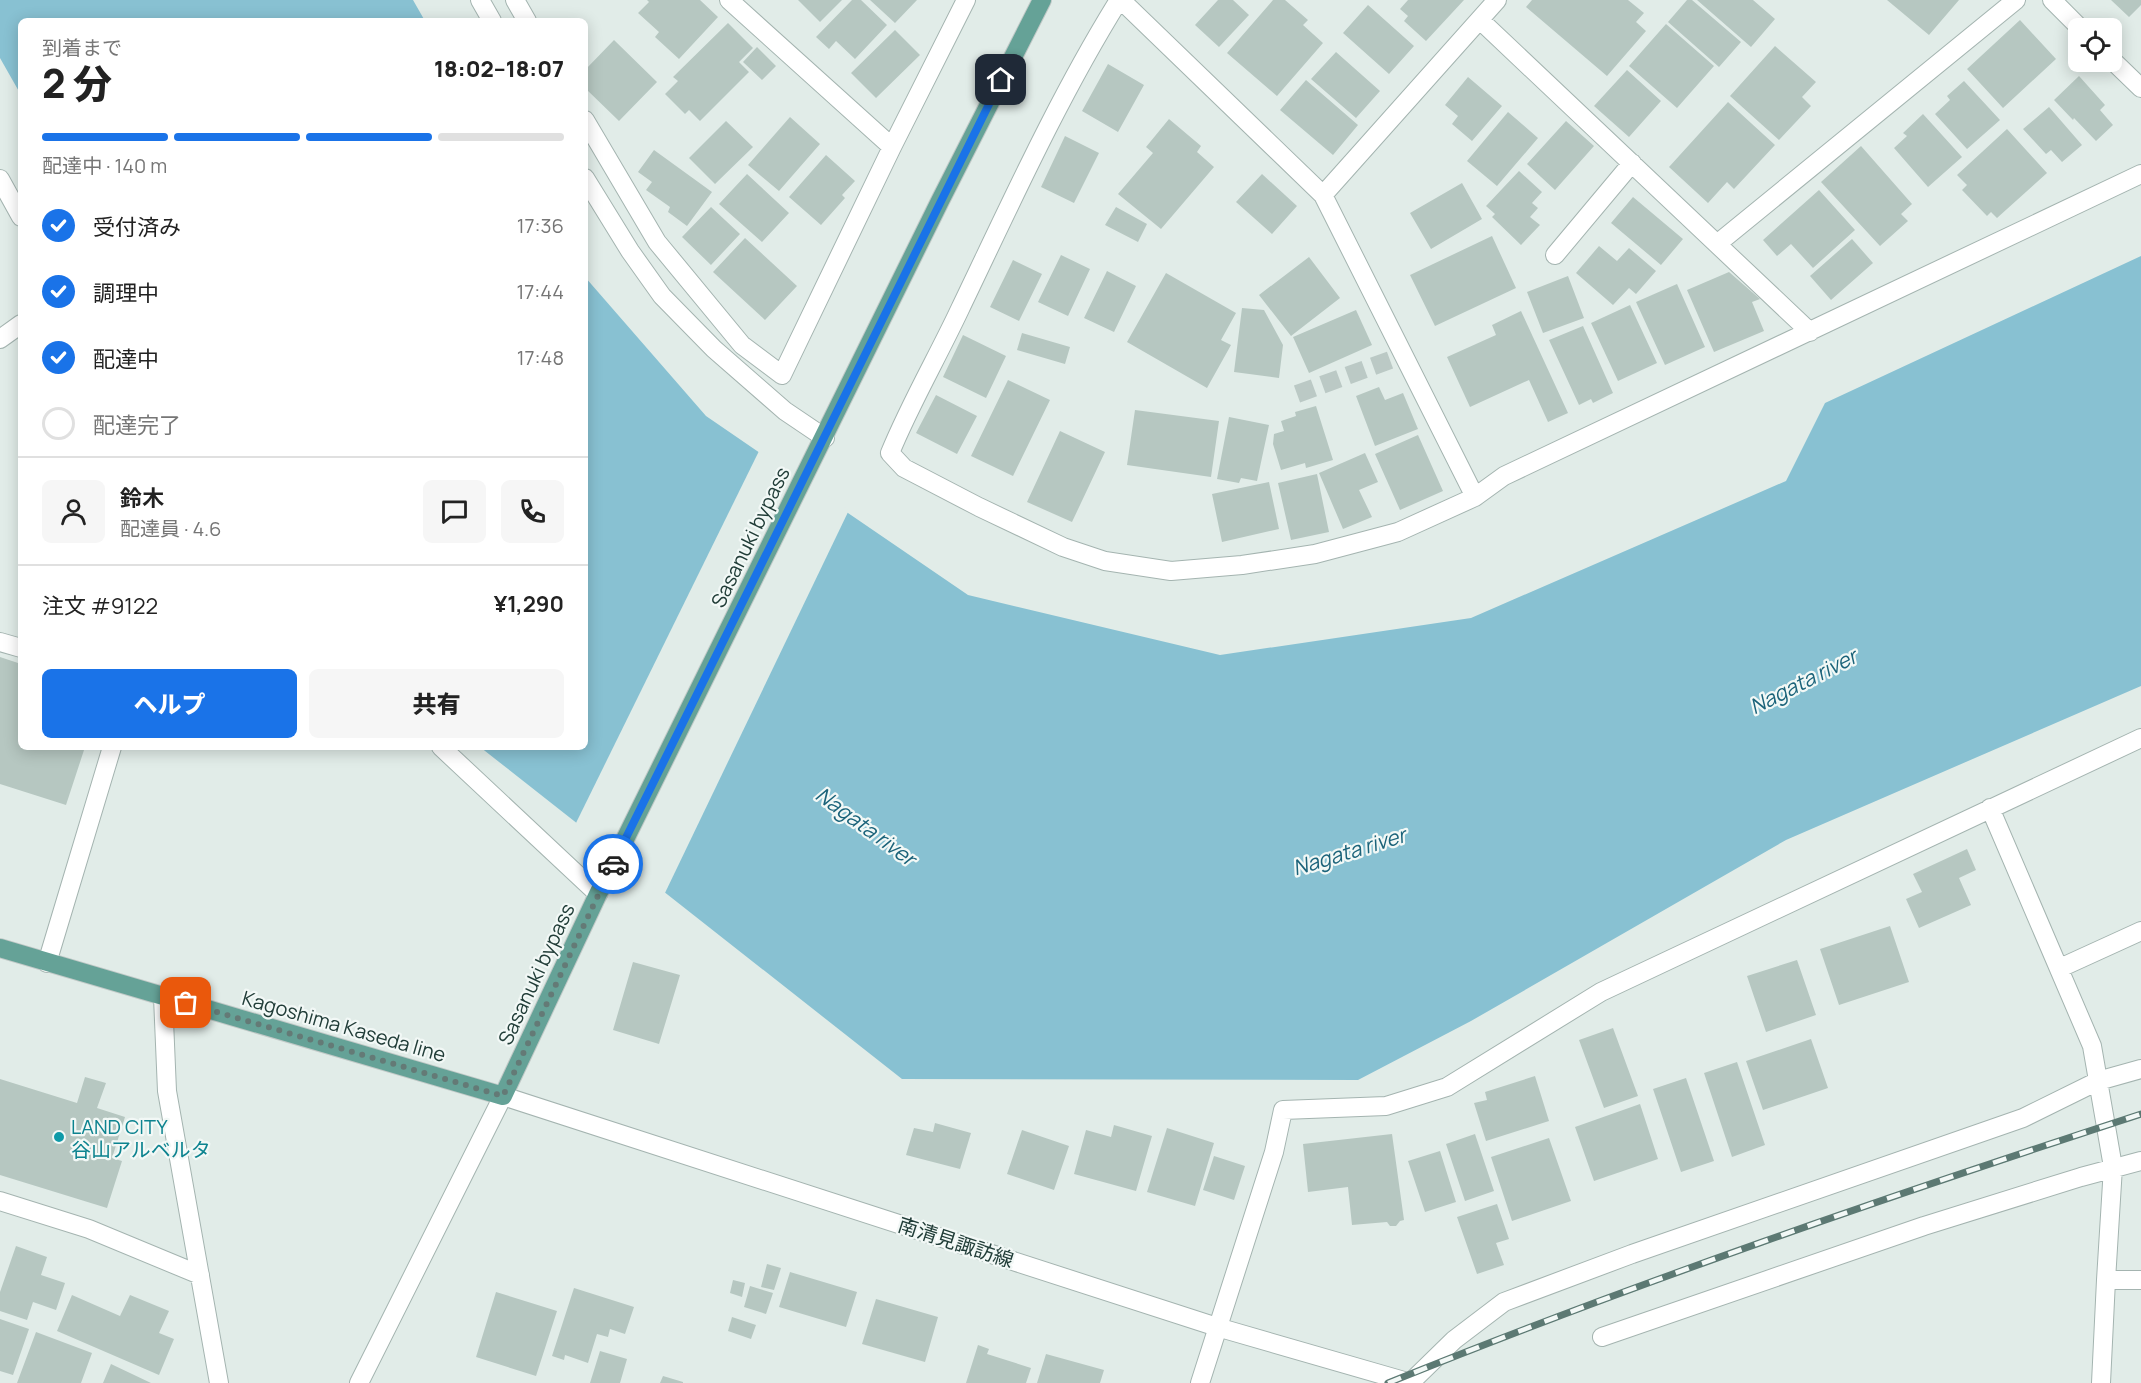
<!DOCTYPE html>
<html lang="ja">
<meta charset="utf-8">
<style>
body{margin:0;font-family:Manrope,"Noto Sans JP",sans-serif;background:#f6f6f6;color:#222;height:100vh;display:flex;flex-direction:column;font-size:22px;white-space:nowrap}
*{box-sizing:border-box;margin:0}
p{font-size:20px;color:#767676}
.icon{flex:none;width:33px;height:33px;fill:none;stroke:currentColor;stroke-width:2;stroke-linecap:round;stroke-linejoin:round}
.map{position:relative;flex:1;overflow:hidden}
.details{position:absolute;left:18px;top:18px;width:570px;height:732px;display:flex;flex-direction:column;background:#fff;border-radius:9px;box-shadow:0 3px 15px #0003}
.details>*{flex:none}
.buttons{position:absolute;left:2068px;top:18px;display:grid;gap:12px}
.buttons a{display:grid;place-items:center;width:54px;height:54px;border-radius:9px;background:#fff;box-shadow:0 3px 15px #0003;font-size:30px}
.pin{position:absolute;display:grid;place-items:center;width:51px;height:51px;color:#fff;margin:-26px;border-radius:12px;box-shadow:0 3px 9px #0006}
.courier{position:absolute;display:grid;place-items:center;width:60px;height:60px;margin:-30px;border:4px solid #1a73e8;border-radius:50%;background:#fff;color:#222;box-shadow:0 2px 8px #0007}
.head em{font-style:normal;font-weight:800}
.head div{display:flex;flex-direction:column-reverse}
.head{display:flex;align-items:center;justify-content:space-between;height:102px;padding:0 24px}
h1{font-size:39px;font-weight:800;line-height:45px}
.bar{display:grid;grid-template-columns:repeat(4,1fr);gap:9px 6px;align-content:center;height:72px;padding:0 24px}
.bar i{height:8px;border-radius:4px;background:#e0e0e0}
.bar .current{background:#1a73e8}
.bar p{grid-column:span 4}
.line{display:flex;align-items:center;gap:15px;padding:0 24px;border-top:2px solid #e0e0e0}
.line div{flex:1}
.round{display:grid;place-items:center;flex:none;width:63px;height:63px;border-radius:9px;background:#f6f6f6}
ol{padding:0 24px;list-style:none}
li{display:flex;align-items:center;gap:18px;height:66px}
li p{margin-inline-start:auto}
li .icon{padding:6px;border-radius:50%;background:#1a73e8;color:#fff;stroke-width:4}
li:last-child{color:#767676}
li i{width:33px;height:33px;border:3px solid #e0e0e0;border-radius:50%}
.button{display:flex;gap:12px;margin-top:auto;padding:12px 24px}
.button a{flex:1;height:69px;border-radius:9px;background:#1a73e8;color:#fff;font-size:24px;font-weight:800;line-height:69px;text-align:center}
.button a+a{background:#f6f6f6;color:#222}
.map>svg:first-child{display:block}
.water{fill:#88c1d2}
.pier{fill:#e1ece8}
.building{fill:#b6c7c1}
.lines{fill:none;stroke-linecap:round;stroke-linejoin:round}
.minor-tunnel{stroke:#bbc9c5;stroke-width:18;stroke-dasharray:18 9;stroke-linecap:butt}
.minor-casing{stroke:#a4b4b0;stroke-width:20}
.tertiary-casing{stroke:#a4b4b0;stroke-width:20}
.primary-casing{stroke:#c1c9c7;stroke-width:20}
.minor{stroke:#fff;stroke-width:18}
.tertiary{stroke:#fff;stroke-width:18}
.primary{stroke:#65a297;stroke-width:18}
.rail-casing{stroke:#5c7973;stroke-width:7}
.rail{stroke:#f2f8f6;stroke-width:4.5;stroke-dasharray:14;stroke-linecap:butt}
.done{stroke:#647a76;stroke-width:6;stroke-dasharray:0 10.8}
.route{stroke:#1a73e8;stroke-width:8}
.culture-dot{fill:#0f9aa8;stroke:#f2f8f6;stroke-width:2}
.labels{text-anchor:middle;dominant-baseline:central;stroke-width:4.5;stroke-linejoin:round;paint-order:stroke}
.street-label{font-size:20px;fill:#213d38;stroke:#f2f8f6}
.culture-label{font-size:20px;fill:#0d838f;stroke:#f2f8f6;text-anchor:start}
.water-label{font-size:21px;font-style:italic;fill:#1b637a;stroke:#f2f8f6}
</style>
<div class="map">
<svg width="2141" height="1383" viewBox="0 0 2141 1383">
<rect width="100%" height="100%" fill="#e1ece8"/>
<path class="water" d="M0,0H413L425,21H21V95L0,58Z
M2141,256V686L1786,840L1471,1021L1358,1080L902,1079L480,747H585V277L706,416L968,595L1220,655L1471,618L1786,481L1825,403Z"/>
<path class="pier" d="M760,449L849,510L664,895L575,825Z"/>
<path class="building" d="M647,0H700L718,17L679,59L655,37L659,32L638,13L649,2Z
M798,0H842L820,22Z
M852,0H861L887,25L855,59L836,41L829,49L816,37Z
M870,0H917L895,23Z
M1218,0H1233L1249,15L1219,47L1195,25Z
M1273,0H1285L1308,20L1303,25L1323,43L1277,96L1227,53Z
M1408,0H1464L1426,41L1404,21L1408,16L1400,9Z
M1532,0H1628L1644,13L1636,22L1646,31L1607,76L1526,7Z
M1687,0H1692L1741,42L1719,67L1668,22Z
M1697,0H1753L1775,19L1751,47Z
M1887,0H1959L1929,35Z
M2111,0H2141V5L2129,17Z
M1368,5L1414,46L1389,74L1343,33Z
M2020,20L2056,59L2003,108L1967,69Z
M728,23L753,48L739,62L749,72L700,121L689,110L685,114L665,94L678,81L673,77Z
M1666,24L1714,66L1677,108L1629,66Z
M895,30L920,55L876,98L851,73Z
M614,40L657,82L619,121L585,88V70Z
M1775,46L1816,82L1802,97L1811,106L1779,140L1730,96Z
M757,47L776,66L762,80L743,62Z
M1336,52L1380,91L1356,118L1311,79Z
M1108,64L1144,85L1118,132L1082,111Z
M1627,70L1661,101L1629,137L1594,106Z
M2079,76L2105,105L2100,110L2113,125L2096,141L2074,118L2073,120L2054,100Z
M1468,77L1502,106L1472,141L1452,124L1458,116L1445,105Z
M1306,80L1358,125L1333,155L1280,110Z
M1964,81L2000,120L1967,149L1935,114L1950,100L1947,96Z
M1728,102L1775,145L1734,189L1727,182L1708,203L1669,167Z
M2049,107L2082,145L2062,162L2051,150L2046,154L2023,129Z
M1508,112L1538,138L1497,186L1467,161Z
M1923,114L1962,157L1928,187L1894,148L1907,136L1903,133Z
M790,117L820,144L779,191L748,165Z
M1169,119L1201,146L1197,152L1214,167L1161,229L1118,194L1153,153L1146,147Z
M726,121L753,147L715,184L689,158Z
M1566,121L1594,146L1555,190L1527,164Z
M2007,129L2047,173L1997,218L1991,212L1987,216L1962,190L1967,185L1957,175Z
M1065,136L1099,153L1074,203L1041,187Z
M1861,146L1912,204L1901,214L1908,221L1880,246L1821,182Z
M654,150L712,192L687,226L668,212L670,207L646,190L652,182L638,172Z
M826,155L855,181L842,195L845,198L821,225L789,197Z
M1519,171L1542,192L1532,203L1538,208L1530,217L1540,225L1521,245L1492,217L1495,214L1486,206Z
M747,174L789,213L762,242L719,204Z
M1262,174L1297,206L1272,234L1236,202Z
M1462,183L1482,219L1431,249L1410,213Z
M1819,190L1855,230L1813,268L1791,244L1777,256L1763,240Z
M1633,197L1683,239L1661,265L1611,223Z
M711,207L740,234L711,265L682,237Z
M1116,207L1147,224L1138,242L1105,225Z
M1492,236L1516,288L1435,326L1410,275Z
M745,238L797,286L765,320L713,272Z
M1852,239L1873,263L1831,300L1810,276Z
M1599,246L1617,261L1629,248L1656,271L1636,294L1629,288L1613,305L1576,273Z
M1061,255L1090,269L1068,316L1038,302Z
M1309,257L1340,298L1291,336L1259,295Z
M1013,260L1042,274L1019,321L990,307Z
M1107,271L1136,286L1114,332L1084,318Z
M1729,272L1760,299L1752,302L1764,331L1714,352L1687,290Z
M1166,273L1236,313L1221,340L1231,345L1207,388L1127,342Z
M1568,276L1584,318L1543,333L1527,292Z
M1677,284L1705,347L1665,365L1636,302Z
M1630,305L1657,363L1618,381L1591,323Z
M1242,308L1264,310L1283,345L1279,378L1234,372Z
M1356,310L1372,345L1309,373L1293,337Z
M1521,311L1568,413L1548,422L1529,380L1470,407L1447,357L1496,335L1492,325Z
M1583,326L1613,393L1593,403L1591,399L1579,405L1549,340Z
M1022,333L1070,347L1065,364L1017,350Z
M963,335L1006,356L986,398L943,377Z
M1008,380L1050,400L1013,476L971,456Z
M1379,387L1385,400L1403,393L1418,429L1375,446L1356,396Z
M936,395L977,416L957,454L916,433Z
M1316,406L1333,460L1306,468L1305,463L1281,470L1273,444L1274,434L1284,431L1281,421L1296,416L1295,412Z
M1135,410L1219,421L1211,477L1127,465Z
M1229,417L1269,425L1257,481L1241,478L1239,483L1217,479Z
M1060,431L1105,452L1072,522L1027,502Z
M1418,435L1443,491L1400,510L1375,454Z
M1365,453L1378,482L1359,490L1372,517L1343,529L1319,473Z
M1317,474L1329,532L1291,540L1278,483Z
M1269,482L1279,529L1222,542L1212,494Z
M0,657L21,664V747H85L66,805L0,784Z
M1967,849L1976,870L1959,878L1971,905L1919,928L1906,899L1922,892L1913,874Z
M1890,926L1909,982L1839,1005L1820,949Z
M1797,960L1816,1015L1766,1032L1747,976Z
M633,962L680,975L659,1044L613,1030Z
M1613,1028L1638,1096L1604,1108L1579,1040Z
M1811,1039L1828,1088L1763,1110L1746,1061Z
M1737,1062L1765,1145L1732,1157L1704,1073Z
M1535,1076L1549,1121L1486,1141L1474,1103L1487,1100L1485,1092Z
M85,1077L106,1083L97,1108L125,1117L112,1158L122,1161L107,1208L0,1175V1079L77,1103Z
M1686,1078L1714,1161L1681,1172L1653,1089Z
M1640,1104L1658,1159L1594,1181L1575,1127Z
M935,1123L971,1133L960,1169L906,1155L914,1128L933,1132Z
M1114,1125L1152,1136L1136,1191L1074,1174L1086,1130L1111,1137Z
M1167,1128L1214,1143L1195,1206L1147,1192Z
M1022,1130L1069,1146L1054,1190L1007,1174Z
M1392,1134L1404,1220L1400,1221L1396,1226H1390L1387,1222L1352,1225L1348,1187L1308,1192L1303,1144Z
M1475,1134L1494,1191L1465,1201L1446,1144Z
M1549,1138L1571,1201L1512,1221L1491,1157Z
M1440,1151L1456,1202L1425,1212L1408,1161Z
M1214,1156L1245,1166L1234,1200L1203,1190Z
M1497,1204L1509,1239L1496,1243L1504,1265L1477,1274L1457,1217Z
M16,1246L47,1257L41,1275L65,1283L56,1310L33,1302L27,1320L0,1311V1292Z
M767,1264L781,1268L774,1290L761,1287Z
M790,1272L857,1292L846,1327L779,1307Z
M733,1280L745,1283L742,1297L730,1293Z
M750,1286L773,1293L766,1314L744,1307Z
M574,1288L634,1307L625,1334L610,1329L608,1337L597,1334L588,1363L565,1355L564,1360L552,1356Z
M496,1292L557,1311L536,1376L476,1357Z
M72,1295L120,1316L130,1295L169,1311L159,1333L174,1339L159,1375L57,1331Z
M876,1299L938,1317L925,1362L862,1344Z
M732,1317L756,1325L751,1339L728,1331Z
M0,1319L29,1329L13,1375L0,1371Z
M36,1332L92,1353L81,1383H17Z
M978,1345L989,1349L987,1354L1031,1368L1026,1383H966Z
M600,1351L627,1359L620,1383H590Z
M1046,1354L1104,1370L1100,1383H1037Z
M111,1364L151,1383H103Z
M663,1376L683,1382V1383H660Z"/>
<g class="lines">
<path class="minor-tunnel" d="M1297,394L1404,355"/>
<defs>
<path id="minor" d="M480,0L492,21
M515,0L527,21
M729,0L892,147
M1119,0C1058,98 1010,205 960,309C937,358 910,404 890,453L904,468L979,507L1063,547L1105,561L1171,571L1242,565L1315,554L1398,532L1475,497L1504,476L2141,174
M1121,0L1323,195L1475,497
M2052,0L2080,28
M1480,20L1810,332
M2112,60L2141,88
M585,120L657,242L742,345L782,375L892,147L966,0
M585,178L630,251L662,296L714,349L785,411L825,438
M0,179L21,217
M1323,195L1497,0
M1717,244L2016,0
M1555,255L1632,163
M0,339L21,324
M0,642L21,648
M441,747L598,894
M1990,808L2092,1046L2113,1167L2106,1280
M47,963L112,747
M2060,968L2141,931
M163,997L167,1091L219,1383
M0,1201L89,1229L200,1275
M1602,1337L1924,1226L2081,1177L2141,1161
M1200,1383L1274,1152L1283,1110L1386,1106L1447,1087L1601,992L2141,738
M1410,1383L1454,1340L1504,1302L1632,1254L2023,1118L2098,1081L2141,1069
M2101,1383L2106,1280H2141"/>
<path id="tertiary" d="M359,1383L503,1096L1217,1327L1411,1383"/>
<path id="primary" d="M0,948L503,1096L598,894L940,201L1042,0"/>
</defs>
<use href="#minor" class="minor-casing"/>
<use href="#tertiary" class="tertiary-casing"/>
<use href="#primary" class="primary-casing"/>
<use href="#minor" class="minor"/>
<use href="#tertiary" class="tertiary"/>
<use href="#primary" class="primary"/>
<defs>
<path id="rail" d="M1388,1383C1635,1283 1887,1197 2141,1114"/>
</defs>
<use href="#rail" class="rail-casing"/>
<use href="#rail" class="rail"/>
</g>
<g class="lines">
<path class="done" d="M186,1003L503,1096L613,864"/>
<path class="route" d="M613,864L1001,80"/>
</g>
<circle class="culture-dot" cx="59" cy="1137" r="6"/>
<g class="labels">
<g class="street-label">
<text transform="translate(750 537) rotate(-64)">Sasanuki bypass</text>
<text transform="translate(536 974) rotate(-65)">Sasanuki bypass</text>
<text transform="translate(344 1026) rotate(16)">Kagoshima Kaseda line</text>
<text transform="translate(956 1242) rotate(18)">南清見諏訪線</text>
</g>
<g class="culture-label">
<text x="71" y="1126">LAND CITY<tspan x="71" dy="23">谷山アルベルタ</tspan></text>
</g>
<g class="water-label">
<text transform="translate(1803 681) rotate(-27)">Nagata river</text>
<text transform="translate(866 826) rotate(36)">Nagata river</text>
<text transform="translate(1349 851) rotate(-17)">Nagata river</text>
</g>
</g>
</svg>
<div class="buttons">
<a><svg class="icon" aria-label="locate" viewBox="0 0 24 24"><circle cx="12" cy="12" r="6"/><path d="M12 2v4M12 18v4M2 12h4M18 12h4"/></svg></a>
</div>
<div class="pin" style="left:186px;top:1003px;background:#ea580c"><svg class="icon" aria-label="bag" viewBox="0 0 24 24"><path d="M5 8h14l-1 12H6zM9 8a3 3 0 0 1 6 0"/></svg></div>
<div class="pin" style="left:1001px;top:80px;background:#1f2937"><svg class="icon" aria-label="home" viewBox="0 0 24 24"><path d="M3 11l9-7 9 7M6 9v11h12V9"/></svg></div>
<div class="courier" style="left:613px;top:864px"><svg class="icon" aria-label="car" viewBox="0 0 24 24"><path d="M5 17H2v-5l4-1 3-4h7l3 4 3 1v5h-3M9 17h6M6 11h13"/><circle cx="7" cy="17" r="2"/><circle cx="17" cy="17" r="2"/></svg></div>
<section class="details">
<div class="head"><div><h1>2 分</h1><p>到着まで</p></div><em>18:02–18:07</em></div>
<div class="bar"><i class="current"></i><i class="current"></i><i class="current"></i><i></i><p>配達中 · 140 m</p></div>
<ol>
<li><svg class="icon" aria-label="check" viewBox="0 0 24 24"><path d="M5 12l5 5 9-10"/></svg>受付済み<p>17:36</p></li>
<li><svg class="icon" aria-label="check" viewBox="0 0 24 24"><path d="M5 12l5 5 9-10"/></svg>調理中<p>17:44</p></li>
<li><svg class="icon" aria-label="check" viewBox="0 0 24 24"><path d="M5 12l5 5 9-10"/></svg>配達中<p>17:48</p></li>
<li><i></i>配達完了</li>
</ol>
<div class="line" style="height:108px"><a class="round"><svg class="icon" aria-label="person" viewBox="0 0 24 24"><circle cx="12" cy="8" r="4"/><path d="M4 21q1-7 8-7t8 7"/></svg></a><div><b>鈴木</b><p>配達員 · 4.6</p></div><a class="round"><svg class="icon" aria-label="chat" viewBox="0 0 24 24"><path d="M4 5h16v11H9l-5 4z"/></svg></a><a class="round"><svg class="icon" aria-label="phone" viewBox="0 0 24 24"><path d="M5 4h4l2 5-3 2q2 4 5 5l2-3 5 2v4C11 20 4 13 5 4z"/></svg></a></div>
<div class="line" style="height:78px"><div>注文 #9122</div><b>¥1,290</b></div>
<div class="button"><a>ヘルプ</a><a>共有</a></div>
</section>
</div>
